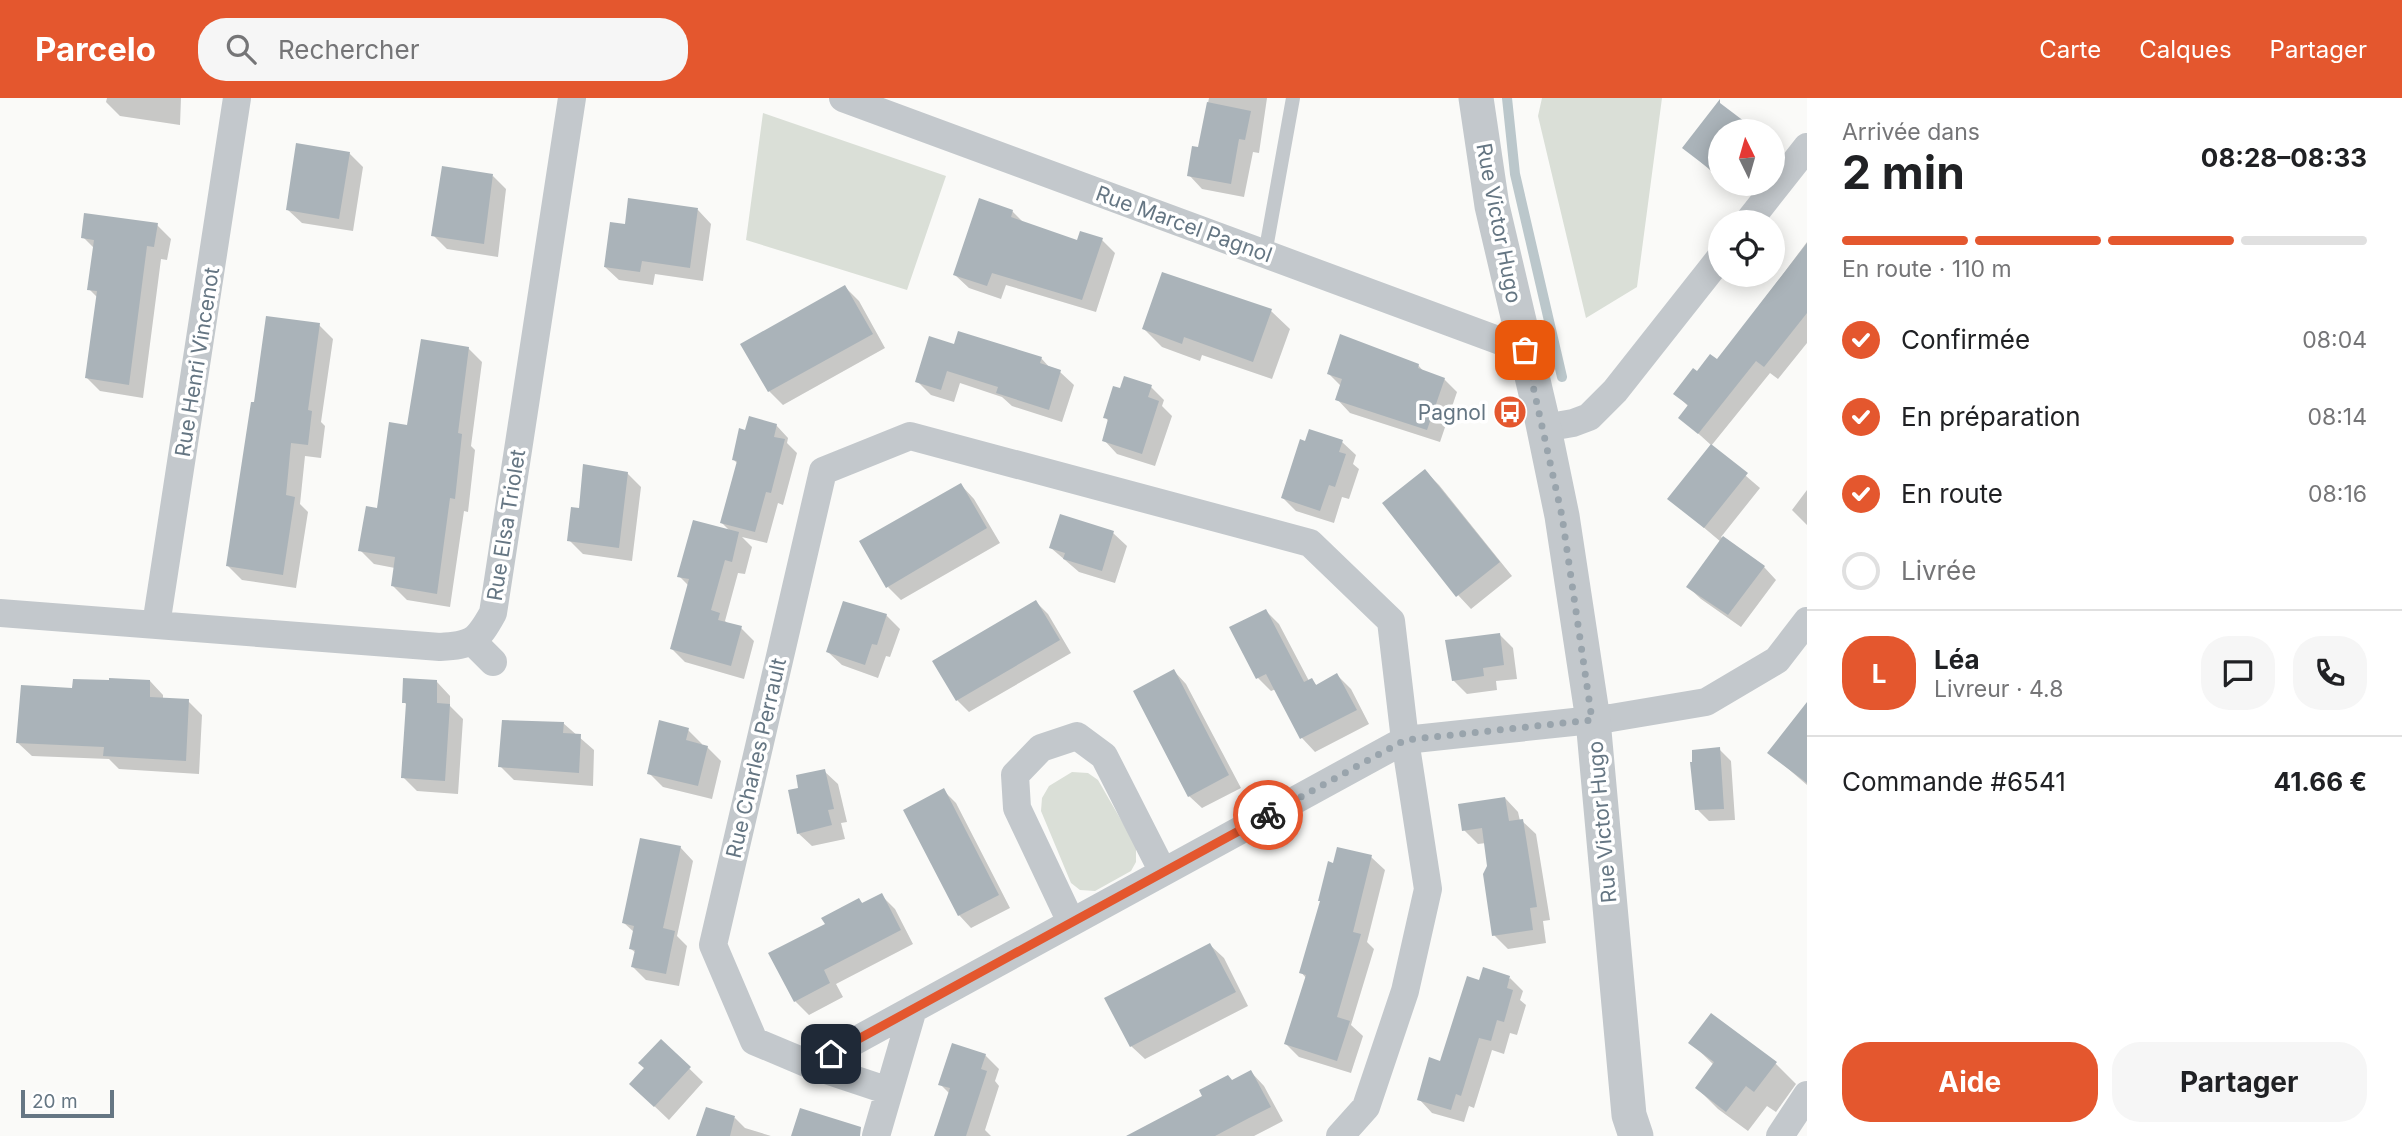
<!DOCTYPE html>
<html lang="fr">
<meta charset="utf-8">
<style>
body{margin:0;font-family:Inter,sans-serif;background:#f6f6f6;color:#202124;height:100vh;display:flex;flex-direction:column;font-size:26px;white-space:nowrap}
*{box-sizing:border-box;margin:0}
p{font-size:23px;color:#757577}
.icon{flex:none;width:38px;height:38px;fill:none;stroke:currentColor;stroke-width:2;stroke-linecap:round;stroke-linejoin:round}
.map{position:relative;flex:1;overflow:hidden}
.details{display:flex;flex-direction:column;background:#fff;width:595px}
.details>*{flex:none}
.needle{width:46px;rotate:355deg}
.buttons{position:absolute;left:1708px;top:21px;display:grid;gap:14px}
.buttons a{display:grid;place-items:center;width:77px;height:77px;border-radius:50%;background:#fff;box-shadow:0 4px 18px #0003;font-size:35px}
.scale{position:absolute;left:21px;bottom:18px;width:93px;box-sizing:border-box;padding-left:7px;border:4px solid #657683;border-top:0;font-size:19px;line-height:24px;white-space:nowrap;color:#657683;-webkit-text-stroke:5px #fff;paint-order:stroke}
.pin{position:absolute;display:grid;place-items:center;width:60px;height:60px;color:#fff;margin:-30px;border-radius:14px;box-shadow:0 4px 10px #0006}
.courier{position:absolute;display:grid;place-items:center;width:70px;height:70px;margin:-35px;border:5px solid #e4572e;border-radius:50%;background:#fff;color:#222;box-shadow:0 2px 9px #0007}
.summary em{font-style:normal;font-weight:700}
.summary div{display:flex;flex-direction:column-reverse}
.summary{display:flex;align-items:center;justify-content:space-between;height:119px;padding:0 35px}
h1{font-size:46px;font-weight:700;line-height:52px}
.bar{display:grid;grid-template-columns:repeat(4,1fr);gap:10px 7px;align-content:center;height:84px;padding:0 35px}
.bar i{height:9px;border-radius:5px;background:#e0e0e0}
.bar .selected{background:#e4572e}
.bar p{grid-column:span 4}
.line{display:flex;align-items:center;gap:18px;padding:0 35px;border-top:2px solid #e0e0e0}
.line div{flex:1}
.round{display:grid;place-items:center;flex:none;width:74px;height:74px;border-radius:28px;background:#f6f6f6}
ol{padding:0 35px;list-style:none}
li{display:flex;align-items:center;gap:21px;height:77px}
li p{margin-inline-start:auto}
li .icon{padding:7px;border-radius:50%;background:#e4572e;color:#fff;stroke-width:4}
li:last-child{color:#757577}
li i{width:38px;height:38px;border:4px solid #e0e0e0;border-radius:50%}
.action{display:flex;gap:14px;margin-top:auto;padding:14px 35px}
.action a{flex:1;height:80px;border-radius:28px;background:#e4572e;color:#fff;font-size:28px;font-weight:700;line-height:80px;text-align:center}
.action a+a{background:#f6f6f6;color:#202124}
header{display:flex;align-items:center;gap:42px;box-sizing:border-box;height:98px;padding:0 35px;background:#e4572e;color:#fff}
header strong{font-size:33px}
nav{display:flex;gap:38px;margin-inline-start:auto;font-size:24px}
.search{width:490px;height:63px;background:#f6f6f6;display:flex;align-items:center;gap:18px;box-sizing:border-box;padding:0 24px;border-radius:28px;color:#757577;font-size:26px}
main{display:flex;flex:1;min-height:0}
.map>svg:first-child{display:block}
.green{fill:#dadfd7}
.shadow{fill:#0003}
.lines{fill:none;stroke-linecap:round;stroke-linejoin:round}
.stream{stroke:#bbc7cb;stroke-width:10}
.building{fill:#aab3b9}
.service{stroke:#c3c8cc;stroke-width:14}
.minor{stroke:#c3c8cc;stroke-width:28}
.tertiary{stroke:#c3c8cc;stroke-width:35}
.done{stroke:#99a4ac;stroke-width:7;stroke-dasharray:0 12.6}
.route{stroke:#e4572e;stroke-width:9}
.labels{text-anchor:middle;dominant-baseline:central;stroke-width:7;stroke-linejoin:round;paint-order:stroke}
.street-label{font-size:21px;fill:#657683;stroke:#fff}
.poi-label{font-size:21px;fill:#657683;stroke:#fff;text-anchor:end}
</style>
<header>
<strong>Parcelo</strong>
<div class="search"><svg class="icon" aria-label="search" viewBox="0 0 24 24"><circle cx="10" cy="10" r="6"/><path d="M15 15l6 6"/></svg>Rechercher</div>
<nav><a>Carte</a><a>Calques</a><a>Partager</a></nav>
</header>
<main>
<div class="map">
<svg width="1807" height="1038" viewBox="0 0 1807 1038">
<rect width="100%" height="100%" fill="#fafaf8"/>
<path class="green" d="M1542,0H1662L1637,189L1586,220L1538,18Z
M763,15L946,78L907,192L746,142Z
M1072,674L1088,675L1098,682L1136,748V764L1131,773L1095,793L1080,792L1071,785L1041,713L1042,700L1049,688Z"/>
<path class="shadow" d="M107,0H181L180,27L120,18L106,4Z
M1209,0H1267L1259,55L1253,54L1244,99L1202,91L1189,77L1199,51Z
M1719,6L1754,33H1720V81L1685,50Z
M349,55L363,69L353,133L302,125L288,112Z
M493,78L506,91L498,159L447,151L433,137Z
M1727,86H1743L1737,93Z
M698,112L711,126L703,183L655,176L653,187L619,182L605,169L626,128Z
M1012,113L1025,126L1078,144L1102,142L1115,155L1096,214L1006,187L1001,201L969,190L955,177Z
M157,127L171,141L167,162L161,161L143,300L100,293L87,280L98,200L89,191L95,151L83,139Z
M1807,144V245L1778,281L1770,275L1711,348L1760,390L1721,439L1764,469L1776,482L1741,529L1701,501L1688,489L1721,444L1670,401L1711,347L1680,319L1689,309L1675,295L1697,275L1717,264Z
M845,189L859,203L885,250L783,307L769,293Z
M1271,213L1290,231L1272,281L1202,257L1200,263L1162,249L1144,231Z
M319,227L333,241L321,324L325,328L321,360L305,358L300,406L308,414L296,490L242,482L228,468L256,306Z
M955,248L1041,260L1051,271L1060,274L1074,287L1062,324L1012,308L1002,299L960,285L954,304L931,297L917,283Z
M468,250L482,264L471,348L475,352L468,414L464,413L450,509L407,502L393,488L395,470L374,466L360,452L379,412L409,329Z
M1418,267L1425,275L1444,281L1457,294L1440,344L1350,315L1337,301L1342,289L1329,276Z
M1151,289L1164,302L1162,308L1172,318L1155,368L1117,356L1104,342L1109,324L1105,319L1121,292Z
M776,327L788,340L787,345L797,355L783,407L778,405L767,445L742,439L752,449L745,476L738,475L725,523L729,527L741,530L754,543L744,581L685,564L672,551L689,488L679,478L731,434L722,425L738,366L734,362L746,334Z
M1342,344L1356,357L1353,366L1359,371L1349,401L1342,399L1334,425L1296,413L1283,400Z
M1425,373L1439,387L1512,478L1471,511L1458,497Z
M627,375L641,389L632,463L583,456L569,442L580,411Z
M961,387L974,401L1000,445L901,502L888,489Z
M1807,392V427L1792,412Z
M1061,418L1113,435L1127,448L1115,485L1079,474L1051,450Z
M1036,504L1048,516L1071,555L969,614L957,602Z
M1266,513L1279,526L1309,583L1312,582L1317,588L1337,577L1351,591L1369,626L1315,654L1302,640L1276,591L1271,593L1258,580Z
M886,517L900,531L890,559L886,558L878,580L842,567L828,554Z
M1499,536L1513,550L1517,581L1496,583L1497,592L1467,596L1453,582Z
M1174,573L1186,586L1241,690L1202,710L1189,698Z
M150,583L163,597V601L188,603L202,617L199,676L119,671L109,661L32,658L18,645L74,591Z
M437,584L450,598V608L463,621L458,696L417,693L403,679L408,608L404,604Z
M1807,606V687L1770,655Z
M563,625L594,652L593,688L514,682L500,668Z
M688,632L702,646L701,648L707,649L721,663L712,701L663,689L649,675Z
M1719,651L1731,663L1735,722L1709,723L1697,711Z
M824,673L838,686L847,724L841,725L845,741L812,748L798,735L800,691Z
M944,693L956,705L1010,810L971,830L959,817Z
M1505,700L1518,714L1520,723H1522L1536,736L1550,822L1543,823L1546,845L1508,851L1494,837L1486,745L1478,746L1464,732Z
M680,749L693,763L677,838L687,848L679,888L646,882L633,869L636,855L631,851L634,834L624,825Z
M1371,759L1385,772L1367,844L1374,851L1351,927L1363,938L1351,975L1299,959L1286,946L1306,880L1301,874L1334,767Z
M881,797L895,811L913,846L836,886L843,899L809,917L795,903L827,827L859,802L864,807Z
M1210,847L1224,860L1248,908L1145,961L1131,948Z
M1510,880L1523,893L1520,902L1526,907L1517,937L1510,935L1504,956L1492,952L1474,1010L1469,1008L1464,1024L1432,1015L1419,1001L1442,965Z
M1711,917L1776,966L1796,986L1776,1014L1767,1008L1748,1033L1718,1011L1697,990L1714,967L1690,944Z
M661,943L703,984L669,1022L631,986L647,970Z
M985,957L999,971L995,983L999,988L985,1032L991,1038H937L950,996L940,986Z
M1251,974L1264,988L1283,1023L1254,1038H1149Z
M735,1020L745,1030L771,1038H698Z"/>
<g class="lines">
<path class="stream" d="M1507,0L1515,76L1562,279"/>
</g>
<path class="building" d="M1720,1V5L1757,33H1720V79L1682,50Z
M1207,4L1251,13L1245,42L1239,41L1231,86L1187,78L1192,48L1198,49Z
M296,45L350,54L339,121L286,112Z
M442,68L493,76L484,146L431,138Z
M628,100L698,110L690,170L642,163L640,174L604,169L610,124L625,126Z
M979,100L1013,112L1011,119L1077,142L1080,133L1103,140L1082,202L992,175L987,188L953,177Z
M84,115L158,125L154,149L147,148L129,287L85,280L97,193L87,192L94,142L81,140Z
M1807,145V215L1764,269L1756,263L1698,336L1678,320L1688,307L1673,296L1693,270L1697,273L1710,256L1717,261Z
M1162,174L1272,211L1253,264L1184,239L1182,246L1142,231Z
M845,187L873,236L768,294L740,246Z
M266,218L320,225L308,312L312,313L308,347L291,345L286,397L295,399L283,477L226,468L251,304H254Z
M958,233L1042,259L1040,265L1061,272L1049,312L996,295L998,289L947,273L941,292L915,284L929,238L954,246Z
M1340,236L1419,266L1418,270L1445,280L1427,332L1335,302L1342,281L1327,276Z
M421,241L469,249L458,335L462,336L455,401L450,400L437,496L391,488L395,459L358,453L366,408L377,410L389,324L407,327Z
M1124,278L1152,287L1148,299L1159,303L1142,356L1102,343L1108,321L1103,320L1113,288L1120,290Z
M749,318L777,326L774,339L785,341L771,395L766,394L755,434L720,425L737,363L732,362L739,330L745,332Z
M1309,331L1343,342L1339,354L1346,356L1335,389L1329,387L1320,413L1281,400L1300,341L1305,343Z
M1711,346L1748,375L1704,430L1667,401Z
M583,366L628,374L619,450L567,443L571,409L579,410Z
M1425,371L1500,464L1456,499L1382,405Z
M961,385L987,430L886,490L859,443Z
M1060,416L1114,433L1102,473L1063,461L1065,455L1049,450Z
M693,422L739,434L732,464L725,462L711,512L720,515L718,522L742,528L731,568L670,551L689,481L677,479Z
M1723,438L1765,468L1728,517L1686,489Z
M1036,502L1060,542L956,603L932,563Z
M843,503L887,516L877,547L872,546L865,567L826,554Z
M1266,511L1304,584L1312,580L1316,587L1337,575L1357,612L1300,641L1266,576L1256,581L1229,529Z
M1500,535L1504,567L1483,570L1484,578L1452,583L1445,542Z
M1174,571L1229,677L1188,699L1133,593Z
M109,580L150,582V599L189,601L186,663L103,658L104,649L16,645L21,587L72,590L73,581L109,582Z
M403,580L437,582V605L450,606L445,683L401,680L406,605H402Z
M1807,604V685L1767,655Z
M502,622L564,624L563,635L581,636L579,675L498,669Z
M659,622L689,630L686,642L708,648L698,688L647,676Z
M1720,649L1724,711L1695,712L1690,664H1692V652Z
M825,671L834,711L828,712L832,727L797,736L788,692L798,690L796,677Z
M944,690L999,797L958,818L903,712Z
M1505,699L1509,723L1523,721L1537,809L1530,810L1533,832L1492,838L1483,776L1487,768L1482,730L1462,733L1458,706Z
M640,740L681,748L663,830L675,833L666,876L631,869L635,852L629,851L634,828L622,825Z
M1337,749L1372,757L1353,834L1361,836L1337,919L1350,923L1337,963L1284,946L1306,877L1299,875L1320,803H1318L1328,763L1333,765Z
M882,795L901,832L824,872L830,885L794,904L768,855L825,826L821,820L859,800L862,805Z
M1210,845L1236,894L1130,949L1104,900Z
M1483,869L1510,878L1507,890L1513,892L1504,924L1497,922L1491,943L1479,940L1461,998L1456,996L1451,1012L1417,1002L1429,959L1440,963L1467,878L1479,882Z
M1711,915L1777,964L1754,994L1746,988L1726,1014L1695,990L1714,964L1688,945Z
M661,941L691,969L654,1009L629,986L644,970L638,965Z
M952,945L986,956L981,971L987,973L966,1038H934L950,990L938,987Z
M1251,972L1271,1009L1249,1020L1215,1038H1126L1202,998L1199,992L1228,977L1232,982Z
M706,1009L735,1018L730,1038H696Z
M800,1010L861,1029L860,1038H791Z"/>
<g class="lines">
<path class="service" d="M1265,156L1293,0"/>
<path class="minor" d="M843,0L1525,252
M1748,124L1807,49
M1544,330L1573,325L1589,319L1615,293L1720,160
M0,515L440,549C472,547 477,544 493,515L572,0
M156,527L237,0
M472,543L493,564
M1071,824L1017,710L1015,677L1041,650L1077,638L1104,658L1163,774
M811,967L889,993
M876,1038L913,911
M1340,1038L1366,1009L1405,893L1428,791L1405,642L811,967L754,943L713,847L823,373L910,338L1310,445L1391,523L1405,642L1611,620L1706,604L1777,562L1807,523
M1780,1038L1807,997"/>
<path class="tertiary" d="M1476,0L1492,108L1542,321L1562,418L1593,622L1629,1017L1636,1038"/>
</g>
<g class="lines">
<path class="done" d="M1268,717L1405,642L1592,622L1562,418L1525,252"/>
<path class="route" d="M831,956L1268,717"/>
</g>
<defs>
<symbol id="bus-disc" viewBox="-11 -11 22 22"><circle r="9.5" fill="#e4572e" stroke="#fff"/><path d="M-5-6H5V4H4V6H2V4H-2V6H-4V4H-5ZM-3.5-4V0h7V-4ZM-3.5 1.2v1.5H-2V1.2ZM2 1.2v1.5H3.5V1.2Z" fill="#fff"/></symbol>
</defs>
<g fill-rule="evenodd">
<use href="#bus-disc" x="1491" y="295" width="38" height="38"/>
</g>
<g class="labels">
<g class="street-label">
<text transform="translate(1499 125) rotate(79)">Rue Victor Hugo</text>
<text transform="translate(1184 126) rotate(20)">Rue Marcel Pagnol</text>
<text transform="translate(197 264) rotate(-81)">Rue Henri Vincenot</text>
<text transform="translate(506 427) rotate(-81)">Rue Elsa Triolet</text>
<text transform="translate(756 660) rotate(-77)">Rue Charles Perrault</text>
<text transform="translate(1602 724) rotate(-95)">Rue Victor Hugo</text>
</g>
<g class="poi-label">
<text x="1486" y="314">Pagnol</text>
</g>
</g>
</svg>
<div class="buttons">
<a><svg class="needle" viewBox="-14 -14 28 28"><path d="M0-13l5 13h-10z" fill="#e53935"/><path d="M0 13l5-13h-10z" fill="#757577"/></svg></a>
<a><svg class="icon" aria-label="locate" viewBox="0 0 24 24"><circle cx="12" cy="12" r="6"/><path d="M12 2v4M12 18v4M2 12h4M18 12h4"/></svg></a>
</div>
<div class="scale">20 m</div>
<div class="pin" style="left:1525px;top:252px;background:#ea580c"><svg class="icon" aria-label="bag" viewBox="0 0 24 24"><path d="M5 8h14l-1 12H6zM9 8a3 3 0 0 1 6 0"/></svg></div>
<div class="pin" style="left:831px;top:956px;background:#1f2937"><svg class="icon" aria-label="home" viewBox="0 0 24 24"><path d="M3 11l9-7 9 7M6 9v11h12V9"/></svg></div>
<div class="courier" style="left:1268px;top:717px"><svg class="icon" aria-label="bike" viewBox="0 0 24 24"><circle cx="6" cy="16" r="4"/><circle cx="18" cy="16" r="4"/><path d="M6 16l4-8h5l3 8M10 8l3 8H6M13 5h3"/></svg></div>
</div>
<section class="details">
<div class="summary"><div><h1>2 min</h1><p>Arrivée dans</p></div><em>08:28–08:33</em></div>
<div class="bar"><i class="selected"></i><i class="selected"></i><i class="selected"></i><i></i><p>En route · 110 m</p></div>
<ol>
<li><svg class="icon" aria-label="check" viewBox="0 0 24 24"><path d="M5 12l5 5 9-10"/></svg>Confirmée<p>08:04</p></li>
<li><svg class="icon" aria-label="check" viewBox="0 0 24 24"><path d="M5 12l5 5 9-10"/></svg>En préparation<p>08:14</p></li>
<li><svg class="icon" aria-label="check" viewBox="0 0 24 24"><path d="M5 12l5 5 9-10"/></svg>En route<p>08:16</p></li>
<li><i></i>Livrée</li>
</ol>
<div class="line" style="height:126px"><b class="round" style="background:#e4572e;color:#fff">L</b><div><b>Léa</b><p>Livreur · 4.8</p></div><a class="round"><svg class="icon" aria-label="chat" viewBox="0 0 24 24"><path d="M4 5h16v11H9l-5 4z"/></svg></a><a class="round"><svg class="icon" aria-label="phone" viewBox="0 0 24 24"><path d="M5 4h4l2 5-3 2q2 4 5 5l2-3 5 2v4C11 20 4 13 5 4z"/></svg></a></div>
<div class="line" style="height:91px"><div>Commande #6541</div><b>41.66 €</b></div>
<div class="action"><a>Aide</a><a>Partager</a></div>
</section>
</main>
